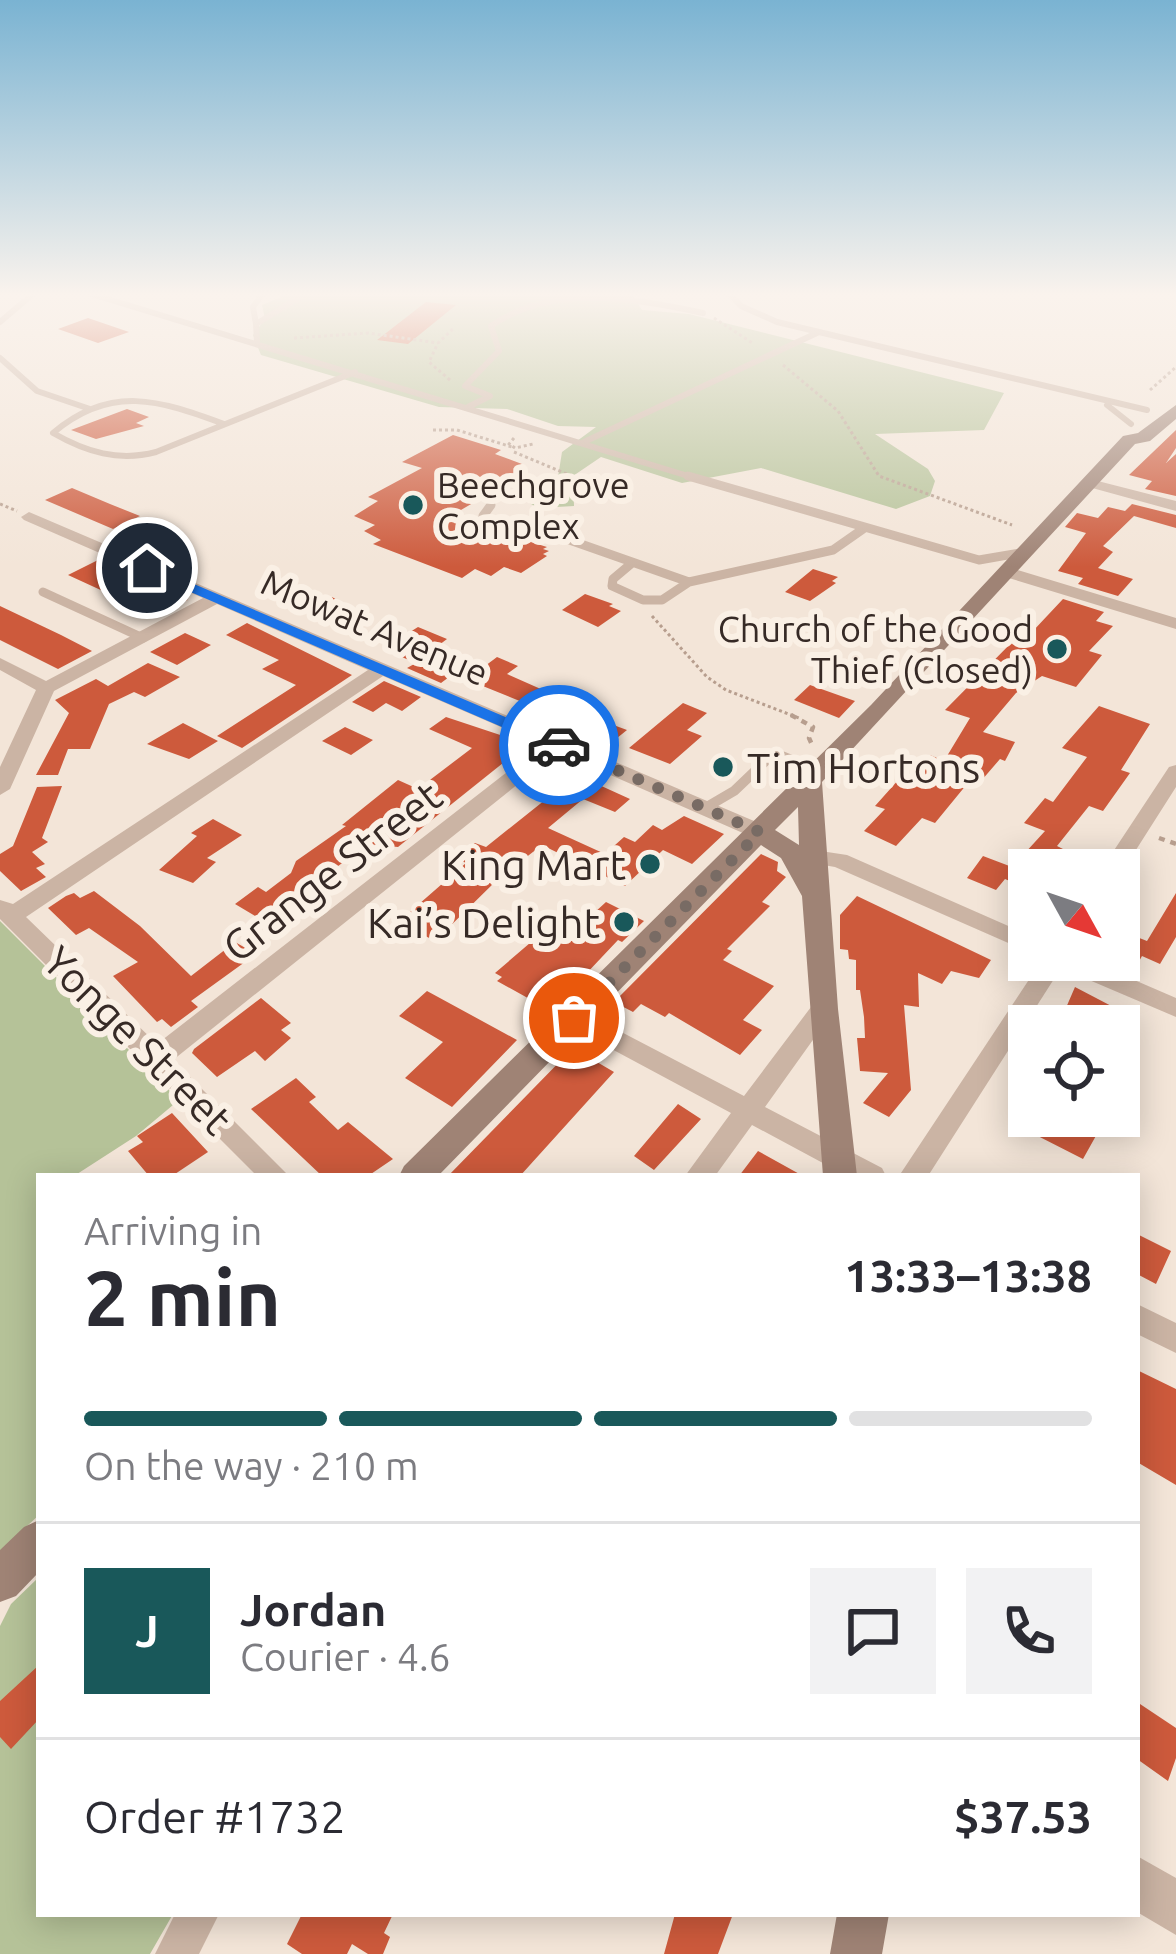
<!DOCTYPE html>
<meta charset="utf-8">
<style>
body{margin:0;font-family:Ubuntu,sans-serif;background:#f2f2f3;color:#2b2b33;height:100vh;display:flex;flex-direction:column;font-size:45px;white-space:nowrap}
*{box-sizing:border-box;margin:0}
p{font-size:39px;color:#7c7c81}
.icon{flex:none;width:66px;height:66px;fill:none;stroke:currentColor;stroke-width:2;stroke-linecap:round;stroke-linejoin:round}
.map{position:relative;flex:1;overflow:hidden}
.sheet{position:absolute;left:36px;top:1173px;width:1104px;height:744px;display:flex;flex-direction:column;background:#fff;border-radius:0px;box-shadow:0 6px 30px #0003}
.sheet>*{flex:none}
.needle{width:78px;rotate:130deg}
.tools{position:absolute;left:1008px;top:849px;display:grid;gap:24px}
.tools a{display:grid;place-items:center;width:132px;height:132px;border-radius:0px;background:#fff;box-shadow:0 6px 30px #0003;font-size:60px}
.pin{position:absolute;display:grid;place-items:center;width:102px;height:102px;color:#fff;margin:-51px;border:6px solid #fff;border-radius:50%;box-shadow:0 3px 12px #0007}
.courier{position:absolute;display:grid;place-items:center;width:120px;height:120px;margin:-60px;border:9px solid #1a73e8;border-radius:50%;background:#fff;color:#222;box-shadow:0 3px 15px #0007}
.summary em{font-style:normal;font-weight:700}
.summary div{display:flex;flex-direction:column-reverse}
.summary{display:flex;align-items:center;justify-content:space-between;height:204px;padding:0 48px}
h1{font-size:78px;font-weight:700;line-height:90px}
.bar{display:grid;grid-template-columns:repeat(4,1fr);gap:18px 12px;align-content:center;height:144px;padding:0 48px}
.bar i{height:15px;border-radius:9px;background:#e1e1e2}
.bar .selected{background:#19585a}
.bar p{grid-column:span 4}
.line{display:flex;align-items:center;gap:30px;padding:0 48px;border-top:3px solid #e1e1e2}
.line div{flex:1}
.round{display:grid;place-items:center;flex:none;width:126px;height:126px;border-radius:0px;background:#f2f2f3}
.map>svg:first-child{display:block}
.green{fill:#b5c298}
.building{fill:#cd5a3c}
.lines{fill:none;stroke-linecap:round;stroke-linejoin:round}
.path-far1{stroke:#b79e8e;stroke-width:3;stroke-dasharray:3 3;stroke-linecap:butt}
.path{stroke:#b79e8e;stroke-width:4.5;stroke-dasharray:6 6;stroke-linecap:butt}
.service-far2{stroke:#cbb4a4;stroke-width:6}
.service-far1{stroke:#cbb4a4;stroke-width:9}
.service{stroke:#cbb4a4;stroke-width:10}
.minor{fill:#cbb4a4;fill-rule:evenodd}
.tertiary{fill:#cbb4a4;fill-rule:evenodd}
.secondary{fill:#9f8375;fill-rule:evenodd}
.route{fill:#1a73e8}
.done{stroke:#786b64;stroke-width:12;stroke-dasharray:0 21.6}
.poi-dot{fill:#19585a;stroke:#faf0e5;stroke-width:4.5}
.labels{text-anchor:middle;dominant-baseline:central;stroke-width:12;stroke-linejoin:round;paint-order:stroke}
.far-poi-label{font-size:36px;fill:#362a26;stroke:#faf0e5;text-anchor:start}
.far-street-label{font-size:36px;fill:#362a26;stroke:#faf0e5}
.poi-label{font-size:42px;fill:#362a26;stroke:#faf0e5;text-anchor:end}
.street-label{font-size:42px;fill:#362a26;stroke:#faf0e5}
</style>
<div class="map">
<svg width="1176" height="1954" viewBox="0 0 1176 1954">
<rect width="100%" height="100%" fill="#f3e5d8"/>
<path class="green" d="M291,293H631L642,310L689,314L1004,393L984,430L875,434L928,469L935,481L930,496L896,509L761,468L682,483L601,457L573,476L574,506L539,508L529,503L558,477L562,452L596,427L558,426L507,409L439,407L261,355L253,335L265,319L262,305Z
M0,921L179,1100L136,1136L74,1176H39V1515L0,1551Z
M39,1577V1914H173L150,1954H0V1626L11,1604Z"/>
<path class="building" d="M426,302L456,305L408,344L377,340Z
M88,318L129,332L98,343L58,329Z
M127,409L149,417L136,423L144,426L96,439L71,430Z
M1176,430V448L1166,463L1176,454V496L1145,489L1152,481L1129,475Z
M453,435L501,450L495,454L522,464L513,469L524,473L449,517L547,547L543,549L549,551L543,554L547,556L521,573L504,567L491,576L475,569L462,578L373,544L381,540L364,531L375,525L354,516L378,501L368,497L422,468L402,462Z
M72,488L110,504L140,516L113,529L45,500Z
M1132,504L1176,515V528L1134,516L1103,546L1113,552L1098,568L1133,579L1118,596L1078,584L1083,578L1058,571L1086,533L1065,527L1077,513L1098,518L1108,507L1125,511Z
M98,560L129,574L188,600L142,609L68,575Z
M813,569L838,577L832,581L836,583L810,601L785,592Z
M585,594L613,604L609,606L621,611L598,627L562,610Z
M332,597L351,608L372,617L352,629L308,610Z
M1063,599L1104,612L1096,621L1113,626L1089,651L1102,655L1076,687L1042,676L1016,693L983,732L1015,742L1005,761L1000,759L975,788L967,784L935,823L922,818L896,846L864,831L885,809L875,806L900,778L905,781L930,755L944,761L970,718L945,710L1025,629L1032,632Z
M0,606L61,635L92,651L58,669L0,640Z
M247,623L352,675L242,748L217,736L296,685L262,669L279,660L226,635Z
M418,627L447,639L439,645L485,666L497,657L518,666L507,674L561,698L554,703L627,730L601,751L518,716L532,706L453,674L441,683L407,668L416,663L397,655L403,646L394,642Z
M185,633L211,645L177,665L150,652Z
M148,663L180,677L145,697L134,692L109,704L90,749H68L58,775H36L69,713L55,700L96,679L108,686Z
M384,681L421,697L402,711L386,703L373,712L352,702Z
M810,685L855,701L839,718L794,700Z
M683,703L707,713L687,730L702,736L670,764L629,748Z
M1099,706L1150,724L1121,770L1130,773L1103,811L1089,806L1057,846L1069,852L1055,867L1029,856V889L1005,879L996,890L967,878L983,856L1012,867L1045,831L1024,823L1045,798L1053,802L1087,757L1062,748Z
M446,717L533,746L508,766L503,763L398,847L367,844L265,922L235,904L258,887L266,892L291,873L296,861L346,826L342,825L398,780L418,789L472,748L429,729Z
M183,723L218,741L189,759L147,744Z
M345,727L373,740L351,755L322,741Z
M559,757L581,767L575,774L630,799L615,812L583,799L548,828L605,854L624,837L635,842L653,825L662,830L684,816L724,834L692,864L663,850L625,886L542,845L498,879L435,941L406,926L411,922L403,918L466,863L456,858L475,843L486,847L560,788L534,777Z
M62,786L42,838L48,842L32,852L45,864L36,868L46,877L21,891L0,871V854L13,846L37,787Z
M213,819L242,835L207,858L216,862L193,883L159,870L197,836L191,833Z
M761,854L778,862L777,871L786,877L762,902L770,906L727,949L732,951L723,960L774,986L743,1020L762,1030L740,1055L669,1013L665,1017L641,1004L633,1012L614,1002Z
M94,891L140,926L191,976L235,942L256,954L191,1001L198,1007L171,1027L162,1019L157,1022L113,976L138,962L89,928L76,935L48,908L66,896L74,893L80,898Z
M1176,893V937L1160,964L1142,956L1137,965L1119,957V930L1147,941Z
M857,896L991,960L979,978L951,971L942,984L918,973L919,1007L904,1005L911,1090L889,1117L863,1103L888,1073L860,1071L857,1038H865L864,1017L860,990H856V960L849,959L848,950L840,949V915Z
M606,902L644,921L622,942L618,940L551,1011L497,981L502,977L495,973L551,925L570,935Z
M1075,987L1140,1021L1130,1037L1119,1032V1026H1081L1062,1017Z
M427,991L517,1040L452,1107L405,1078L443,1042L399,1016Z
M261,998L291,1023L281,1030L291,1038L265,1061L255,1051L217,1077L192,1053L194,1049Z
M573,1048L614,1072L520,1176H448Z
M296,1078L316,1097L309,1102L338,1130L348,1122L393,1159L368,1176H322L251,1109Z
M678,1104L701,1119L654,1170L634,1156Z
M172,1113L208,1152L172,1176H149L128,1151L143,1142L137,1136Z
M1037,1116H1107L1083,1159L1028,1131Z
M758,1151L803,1176H739Z
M1137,1234L1171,1251L1156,1284L1137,1274Z
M1137,1370L1176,1389V1485L1137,1462Z
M39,1665V1719L11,1749L0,1737V1701Z
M1137,1702L1176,1728V1758L1168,1781L1137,1759Z
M302,1914H393L384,1933L390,1937L383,1954H368L352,1944L347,1954H302L287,1944Z
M675,1914H733L718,1954H664Z"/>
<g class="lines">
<path class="path-far1" d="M714,318L754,344
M294,338L368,333L438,343
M783,365L838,411L879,476L1012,525
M450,380L429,362L438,343L454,328
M1150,390L1176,367
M433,430H457L512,447
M514,438L509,444L515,448L533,444
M514,452L586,482
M0,504L17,511
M652,616L707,677L726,690L799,718"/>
<path class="path" d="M791,715L813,727L809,738L813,747
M1159,838L1176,844"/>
<path class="service-far2" d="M88,293L698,479
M729,293L741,306L777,322L1147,410
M0,322L34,293
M256,324L253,307L263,293
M257,342L256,324L307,293
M0,358L37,391L90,409
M1107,405L1131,424
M468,407L490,396L465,386L499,351L491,326C552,283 635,298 703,313
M224,424C159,400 111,384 53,433C86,452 119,462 156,452L355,372
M584,442L819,332"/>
<path class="service-far1" d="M688,476L979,560L1025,552
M491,505L483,516L487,519L541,530L689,582L833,550L863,529
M632,563L613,579L612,586L643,600H662L689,582
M43,592L143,638"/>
<path class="service" d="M705,808L734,791L774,753L819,771"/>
<path class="minor" d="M1090,479L1176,501V511L1085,486L1083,483Z
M29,512L768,827L771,832L768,837H752L558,752L173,1060L289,1176H257L0,919V900L13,904L368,670L217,604L54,691L10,789L0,795V767L36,690L0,670V658L46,681L203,598L24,520L21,517ZM383,676L542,745L157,1044L26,917Z
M1008,567L1176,618V629L1002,576V568Z
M1176,765V787L1120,875L1119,870H1101L1169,767Z
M814,850L847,855L1029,935V952L835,867L806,862L803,857L806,852Z
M1042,960H1088L1176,998V1017L1061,968L928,1176H899Z
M823,1000L832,1003L835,1009L765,1107L882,1168L886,1176H847L752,1125L715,1176H685L731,1113L565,1024L562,1018L565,1012H583L744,1096L814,1003Z
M1137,1304L1176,1323V1353L1137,1334Z
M175,1914H219L199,1954H155Z"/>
<path class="tertiary" d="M1137,1856L1176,1878V1935L1137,1912Z"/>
<path class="secondary" d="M1176,405V419L1150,441L1135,444L822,782L838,1009L857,1176H823L802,896L781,858L761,845L438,1176H399L404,1166L871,705L1123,436L1138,433ZM798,807L799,845L775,830Z
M39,1520V1572L16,1596L0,1602V1550L24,1527Z
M837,1914H889L882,1954H830Z"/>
</g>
<linearGradient id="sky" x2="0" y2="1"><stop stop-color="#7ab3d2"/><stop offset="0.52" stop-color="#faf3ed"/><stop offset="1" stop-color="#faf3ed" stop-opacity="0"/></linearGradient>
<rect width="1176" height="567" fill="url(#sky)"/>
<path class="route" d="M147,564L564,742L567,745L553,749L142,571Z"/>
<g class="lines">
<path class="done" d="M559,745L760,832L574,1018"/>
</g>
<g class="poi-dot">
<circle cx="413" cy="505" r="12"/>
<circle cx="1057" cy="649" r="12"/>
<circle cx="723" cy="767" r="12"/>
<circle cx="650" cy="864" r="12"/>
<circle cx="624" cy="922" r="12"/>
</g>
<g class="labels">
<g class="far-poi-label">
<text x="437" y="484">Beechgrove<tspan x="437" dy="41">Complex</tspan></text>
<text x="1033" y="628" text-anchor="end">Church of the Good<tspan x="1033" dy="41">Thief (Closed)</tspan></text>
</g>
<g class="far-street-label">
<text transform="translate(375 627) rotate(23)">Mowat Avenue</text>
</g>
<g class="poi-label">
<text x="747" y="767" text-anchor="start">Tim Hortons</text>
<text x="626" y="864">King Mart</text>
<text x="600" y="922">Kai’s Delight</text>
</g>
<g class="street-label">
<text transform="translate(332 871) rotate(-38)">Grange Street</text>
<text transform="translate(138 1040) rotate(45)">Yonge Street</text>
</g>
</g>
</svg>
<div class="tools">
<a><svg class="needle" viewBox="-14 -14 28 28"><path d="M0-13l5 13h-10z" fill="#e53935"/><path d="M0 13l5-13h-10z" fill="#7c7c81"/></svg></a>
<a><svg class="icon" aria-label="locate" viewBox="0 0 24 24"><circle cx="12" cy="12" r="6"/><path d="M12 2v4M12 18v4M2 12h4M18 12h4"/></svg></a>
</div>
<div class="pin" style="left:574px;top:1018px;background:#ea580c"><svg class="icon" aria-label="bag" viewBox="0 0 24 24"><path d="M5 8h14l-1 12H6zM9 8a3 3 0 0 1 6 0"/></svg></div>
<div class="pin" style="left:147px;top:568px;background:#1f2937"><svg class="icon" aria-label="home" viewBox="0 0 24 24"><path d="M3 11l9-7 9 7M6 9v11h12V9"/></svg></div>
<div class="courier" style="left:559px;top:745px"><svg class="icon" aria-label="car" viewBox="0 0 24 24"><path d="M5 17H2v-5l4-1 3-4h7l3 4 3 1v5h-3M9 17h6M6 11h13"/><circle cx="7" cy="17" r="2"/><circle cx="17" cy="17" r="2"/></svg></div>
<section class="sheet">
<div class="summary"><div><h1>2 min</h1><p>Arriving in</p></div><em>13:33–13:38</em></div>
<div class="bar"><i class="selected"></i><i class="selected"></i><i class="selected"></i><i></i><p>On the way · 210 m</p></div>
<div class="line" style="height:216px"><b class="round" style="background:#19585a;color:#fff">J</b><div><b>Jordan</b><p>Courier · 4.6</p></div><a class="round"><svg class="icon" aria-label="chat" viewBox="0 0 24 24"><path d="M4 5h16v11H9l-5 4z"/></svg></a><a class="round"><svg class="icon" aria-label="phone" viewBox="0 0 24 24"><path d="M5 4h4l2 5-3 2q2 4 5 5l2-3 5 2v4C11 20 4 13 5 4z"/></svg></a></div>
<div class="line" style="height:156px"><div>Order #1732</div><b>$37.53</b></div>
</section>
</div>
